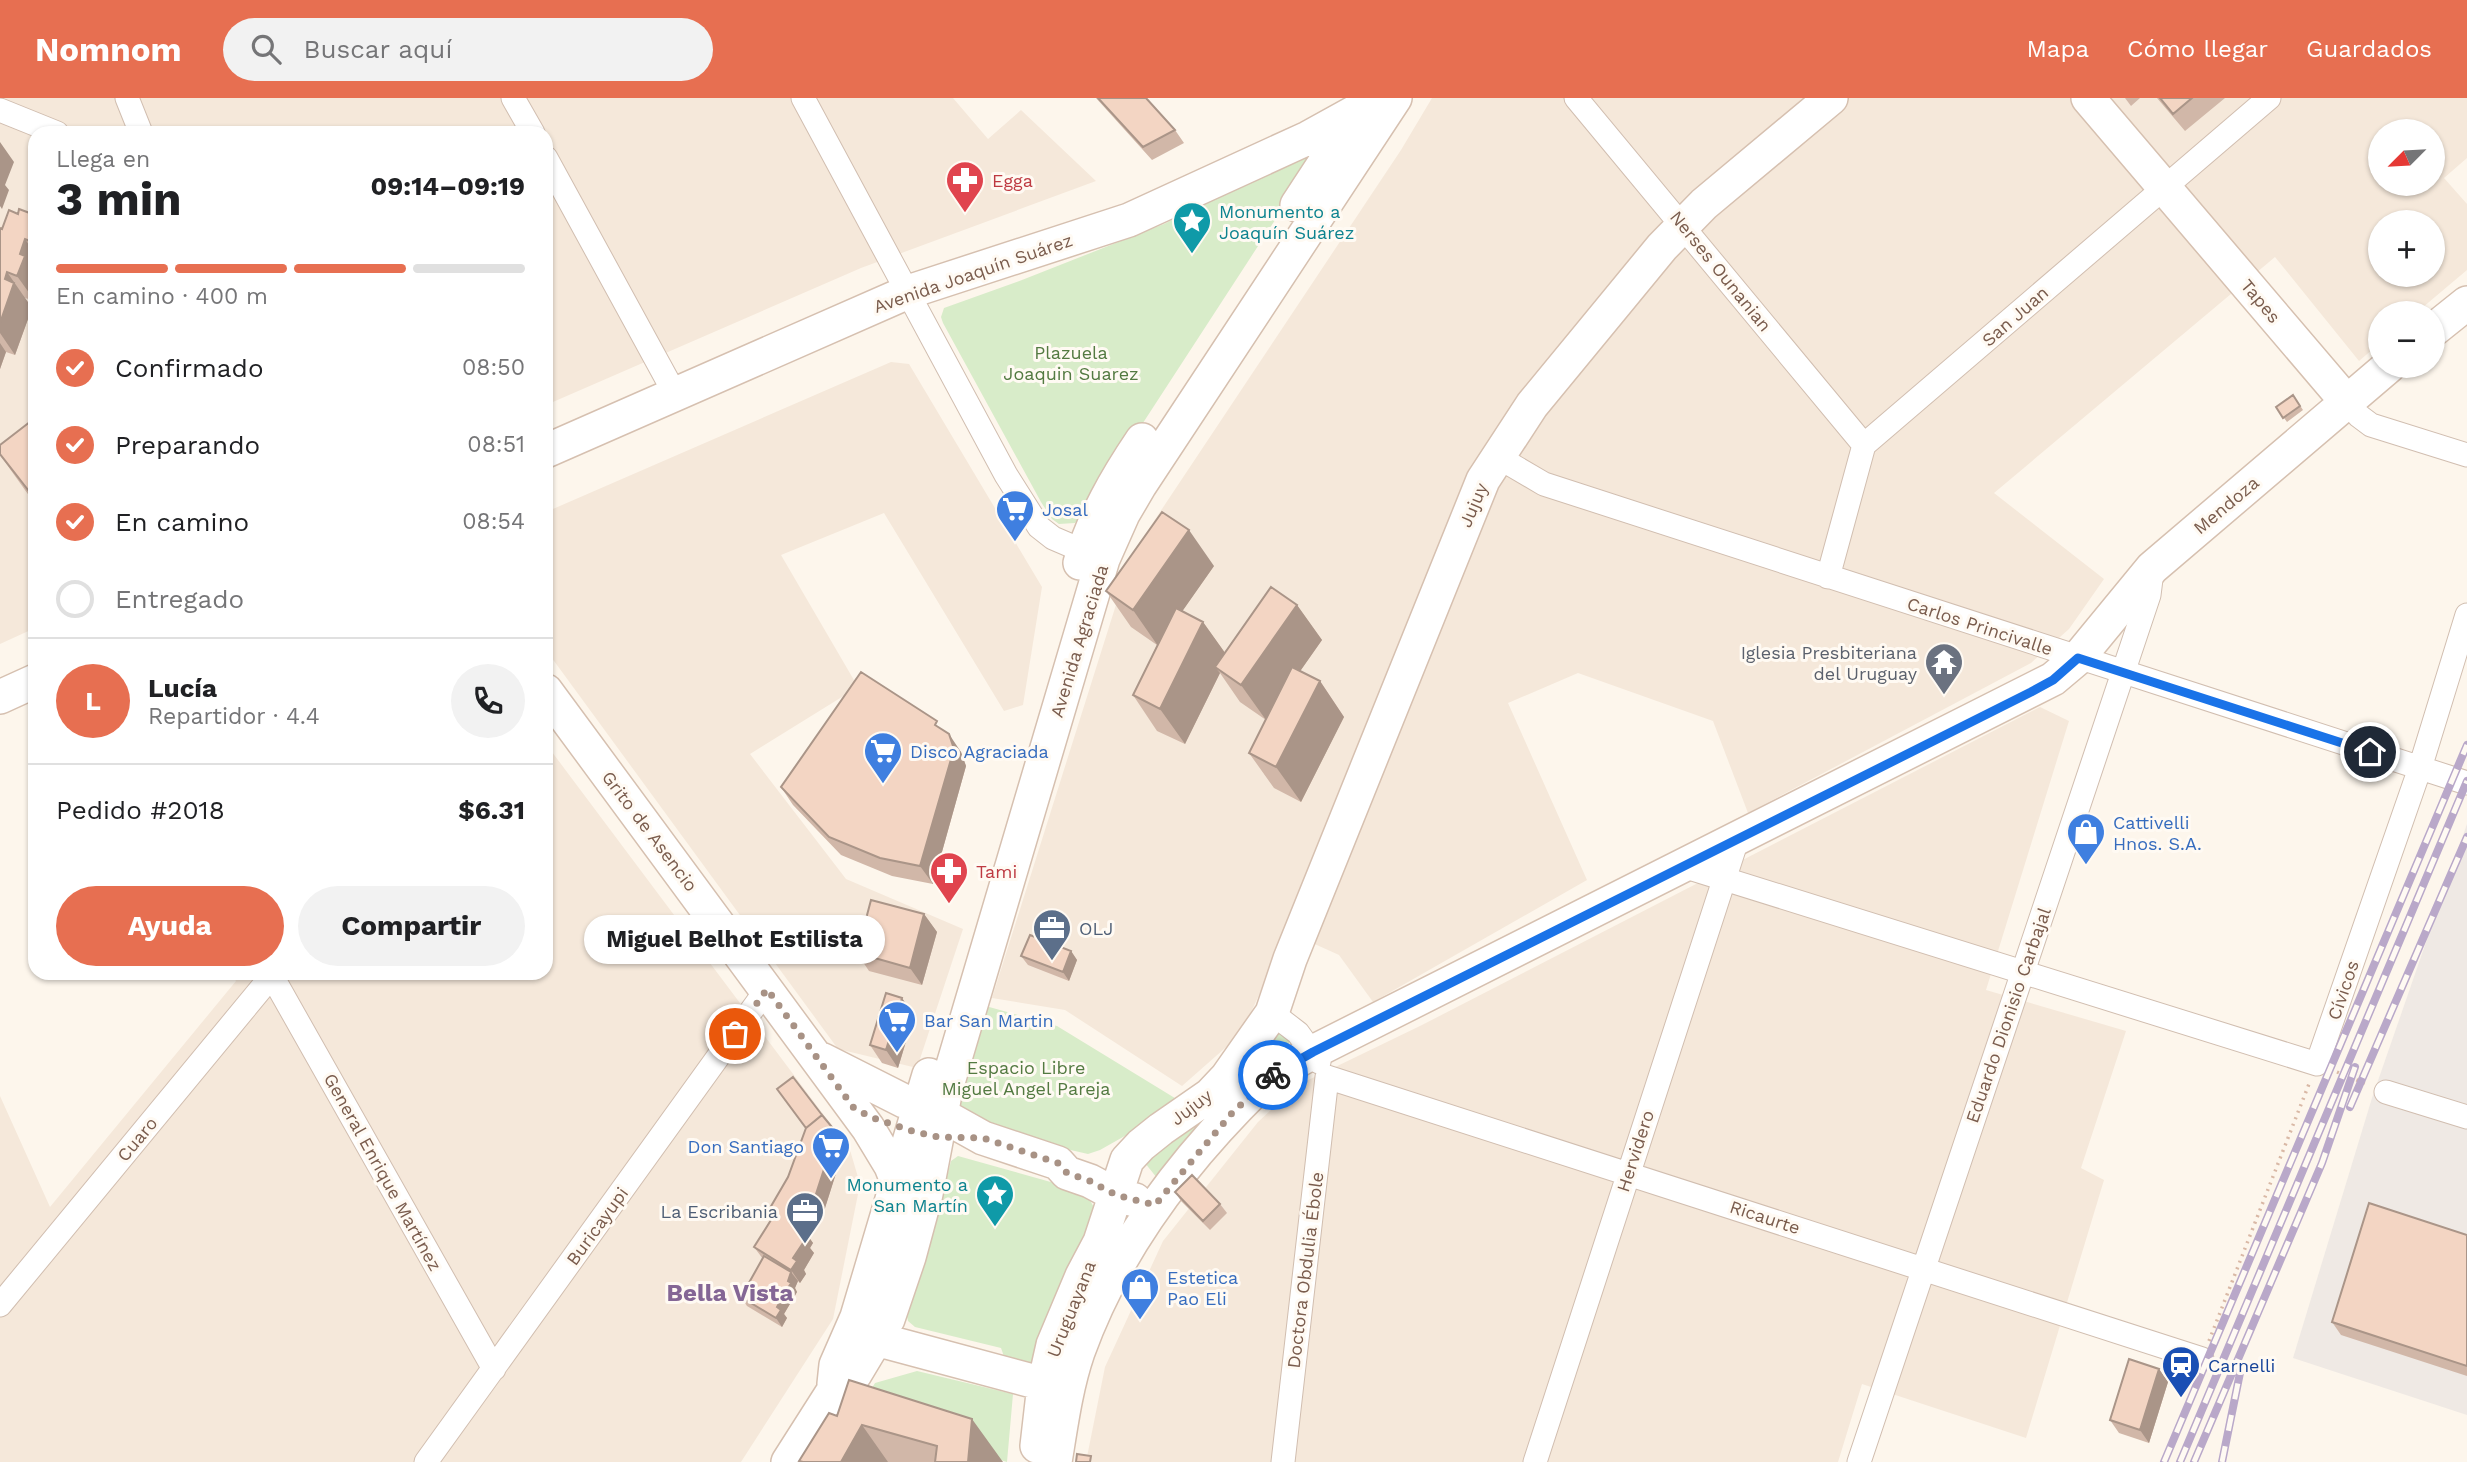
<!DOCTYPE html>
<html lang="es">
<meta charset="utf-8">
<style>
body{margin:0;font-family:"Work Sans",sans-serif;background:#f2f2f2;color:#202124;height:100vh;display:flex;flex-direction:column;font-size:26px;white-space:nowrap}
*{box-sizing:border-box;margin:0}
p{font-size:23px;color:#757577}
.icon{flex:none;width:38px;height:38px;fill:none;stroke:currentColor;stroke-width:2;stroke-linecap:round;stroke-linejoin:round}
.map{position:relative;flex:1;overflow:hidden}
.side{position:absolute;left:28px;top:28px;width:525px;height:854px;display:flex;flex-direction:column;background:#fff;border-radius:21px;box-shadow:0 2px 5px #0004}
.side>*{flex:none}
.needle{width:46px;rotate:246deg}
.controls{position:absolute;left:2368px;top:21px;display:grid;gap:14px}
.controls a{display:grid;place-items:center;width:77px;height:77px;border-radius:50%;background:#fff;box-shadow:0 2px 5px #0004;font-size:35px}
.pin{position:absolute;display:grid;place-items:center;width:60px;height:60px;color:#fff;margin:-30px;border:4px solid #fff;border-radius:50%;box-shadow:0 2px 7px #0007}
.courier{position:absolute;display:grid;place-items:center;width:70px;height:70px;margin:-35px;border:5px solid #1a73e8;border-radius:50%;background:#fff;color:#222;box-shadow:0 2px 9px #0007}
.bubble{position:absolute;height:49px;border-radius:24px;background:#fff;box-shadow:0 2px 5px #0004;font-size:23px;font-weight:700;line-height:49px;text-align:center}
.head em{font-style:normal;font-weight:700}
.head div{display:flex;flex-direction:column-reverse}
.head{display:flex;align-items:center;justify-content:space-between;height:119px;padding:0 28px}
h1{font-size:46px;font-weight:700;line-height:52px}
.bar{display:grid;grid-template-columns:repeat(4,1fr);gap:10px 7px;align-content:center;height:84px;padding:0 28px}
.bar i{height:9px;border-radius:5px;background:#e0e0e0}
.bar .active{background:#e76f51}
.bar p{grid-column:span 4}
.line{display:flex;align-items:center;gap:18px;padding:0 28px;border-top:2px solid #e0e0e0}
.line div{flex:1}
.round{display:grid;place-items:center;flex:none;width:74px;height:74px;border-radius:37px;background:#f2f2f2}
ol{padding:0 28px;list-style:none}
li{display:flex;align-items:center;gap:21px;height:77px}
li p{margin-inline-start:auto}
li .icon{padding:7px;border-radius:50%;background:#e76f51;color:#fff;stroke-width:4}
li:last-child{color:#757577}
li i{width:38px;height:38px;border:4px solid #e0e0e0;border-radius:50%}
.button{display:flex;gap:14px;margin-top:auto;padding:14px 28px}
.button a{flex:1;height:80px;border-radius:42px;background:#e76f51;color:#fff;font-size:28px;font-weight:700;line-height:80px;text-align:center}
.button a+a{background:#f2f2f2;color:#202124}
header{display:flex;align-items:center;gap:42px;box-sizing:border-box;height:98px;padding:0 35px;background:#e76f51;color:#fff}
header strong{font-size:33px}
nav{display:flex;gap:38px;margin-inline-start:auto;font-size:24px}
.search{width:490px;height:63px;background:#f2f2f2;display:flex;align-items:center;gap:18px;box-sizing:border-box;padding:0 24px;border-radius:38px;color:#757577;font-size:26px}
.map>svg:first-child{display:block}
.residential{fill:#f5e8da;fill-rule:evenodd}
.industrial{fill:#efe9e4}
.green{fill:#d8ecc9}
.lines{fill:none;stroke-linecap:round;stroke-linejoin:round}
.street-casing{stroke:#d1beb0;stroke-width:25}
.secondary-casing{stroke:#d6c0b0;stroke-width:36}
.path{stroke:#d9b8a5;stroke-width:3.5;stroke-dasharray:2 5;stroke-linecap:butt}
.street{stroke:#fff;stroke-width:23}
.secondary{stroke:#fff;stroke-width:33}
.rail-casing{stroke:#b9a8c9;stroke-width:8}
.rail{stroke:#fffaf3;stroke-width:5;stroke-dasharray:16;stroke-linecap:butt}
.wall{fill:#d1b7a8}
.shaded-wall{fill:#aa9588}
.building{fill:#f3d5c3;stroke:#aa9588;stroke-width:2}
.done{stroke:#a89285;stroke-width:7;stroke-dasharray:0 12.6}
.route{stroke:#1a73e8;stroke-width:9}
.labels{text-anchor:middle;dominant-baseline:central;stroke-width:6;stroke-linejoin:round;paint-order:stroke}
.health-label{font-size:18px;fill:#be3a42;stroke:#fffaf3;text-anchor:start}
.culture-label{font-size:18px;fill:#0d838f;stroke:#fffaf3;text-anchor:start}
.street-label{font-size:18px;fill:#7a5c4d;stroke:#fffaf3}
.park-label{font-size:18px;fill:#537a41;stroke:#fffaf3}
.shop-label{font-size:18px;fill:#366cbe;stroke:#fffaf3;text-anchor:start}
.worship-label{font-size:18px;fill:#5b616d;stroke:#fffaf3;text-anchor:end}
.service-label{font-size:18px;fill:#4e5e75;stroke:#fffaf3;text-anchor:start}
.transit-label{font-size:18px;fill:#164399;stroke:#fffaf3;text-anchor:start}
.district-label{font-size:24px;font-weight:bold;fill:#846695;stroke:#fffaf3}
</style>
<header>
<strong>Nomnom</strong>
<div class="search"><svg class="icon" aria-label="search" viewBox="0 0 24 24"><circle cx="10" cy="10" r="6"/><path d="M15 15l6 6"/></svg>Buscar aquí</div>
<nav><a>Mapa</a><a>Cómo llegar</a><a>Guardados</a></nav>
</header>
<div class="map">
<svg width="2467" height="1364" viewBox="0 0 2467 1364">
<rect width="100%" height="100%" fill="#fdf6ec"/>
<path class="residential" d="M0,0H953L988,41L1021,12L1096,83L861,170L546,307V35H35V530L0,546Z
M1432,0H2467V60L2444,80L2467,106V172L2416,215H2380V245L2359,263L2275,159L1994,395L2104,481L2069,531L2031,565L1748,715L1713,623L1578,575L1508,605L1587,782L1373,904L1339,857L1288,834L1241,936L1182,988L1065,912L992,900L1132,456L1401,52ZM2380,33H2432V86H2380ZM2380,124H2432V177H2380Z
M891,264L909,266L1042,489L1023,607L1004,613L884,415L781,457L858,589L750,656L846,781L963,831L917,970L838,951L546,552V414Z
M2040,609L2069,623L1986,892L2126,933L2081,1070L2104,1082L2026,1340L1862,1286L1838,1364H1086L1105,1269L1163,1143L1258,1024L1298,987L1422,927Z
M546,646L850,1052L860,1086L833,1221L741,1364H0V998L50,1109L236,883L230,875H546Z"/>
<path class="industrial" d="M2467,726V1317L2293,1260L2372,1000Z"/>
<path class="green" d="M1309,53L1314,62L1087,411L1075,425L1059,426L1052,421L1041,404L943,225L941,219L944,210L1022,182L1164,126Z
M982,907L1057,928L1183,1005L1100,1052L1088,1056L1040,1045L977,1024L960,1010L957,1004Z
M1277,934L1289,943V949L1157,1080L1145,1065Z
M958,1058L1072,1090L1087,1097L1096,1113L1038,1266L1006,1264L1001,1250L915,1229L908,1223L906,1214L931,1142L951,1063Z
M917,1273L1013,1296L1007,1364L855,1318L875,1285Z"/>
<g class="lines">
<defs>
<path id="street" d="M127,0L141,35
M513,0L533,35
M803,0L1006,377L1039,429L1053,440L1095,458
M1576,0L1864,347
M0,12L57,35
M546,60L675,296
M2347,304L2359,318L2371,327L2467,357
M1498,359L1544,386L2467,685
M1828,479L1864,347L2269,0
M1683,768L2317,966L2420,670L2467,517
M272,878L494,1271
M1272,915L1298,935L1319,964
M1327,979L2202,1261
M2386,994L2467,1019
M0,1207L274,875
M426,1364L767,891
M1283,1364L1327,979
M1535,1364L1737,742
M1859,1364L2149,497L2152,473"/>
<path id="secondary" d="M2088,0L2347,304
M1297,107L1367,0
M2432,233L2467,205
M546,353L908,194L1129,122L1308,40L1355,14
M1080,465C1094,419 1115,382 1142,342
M546,593L868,1030L891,1068L897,1083
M0,599L35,583
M823,962L904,1003L940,1016L983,1040L1058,1065L1067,1075L1090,1083L1116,1097L1135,1102
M876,1241L1066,1292
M834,1286L836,1267L857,1219L929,977
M1037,1348L1044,1287L1053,1247L1082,1178L1100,1144L1127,1062L1141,1047L1161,1031L1210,997L1227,979L1272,915L1290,861L1483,382L1532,307L1662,149L1704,106L1831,0
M788,1364L832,1295L855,1276L888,1221L909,1159L926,1096L946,991L1103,461L1123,416L1140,387L1395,0
M1055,1364C1061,1327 1066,1289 1078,1254C1115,1151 1182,1063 1260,987L1273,977L1313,954L2053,581L2078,560L2152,470L2389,268"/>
</defs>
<use href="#street" class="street-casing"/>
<use href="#secondary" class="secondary-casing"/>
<path class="path" d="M2337,974L2369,987
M2209,1243L2309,986"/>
<use href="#street" class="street"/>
<use href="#secondary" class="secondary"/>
<defs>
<path id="rail" d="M2350,1009L2467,739
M2164,1364L2467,647
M2180,1364L2467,683
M2194,1364L2322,1065L2355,969
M2222,1364L2240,1275"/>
</defs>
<use href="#rail" class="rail-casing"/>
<use href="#rail" class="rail"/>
</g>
<path class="wall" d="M1096,0H1146L1175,32L1184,45L1152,62Z
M2125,0H2140L2131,8Z
M2157,0H2225L2185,33Z
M18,116L35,117V203L25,200L32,210L15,257L6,254L0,271V130L2,131Z
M2293,297L2303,312L2287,324L2276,309Z
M35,320V406L0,357Z
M1214,468L1182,513L1203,524L1225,555L1297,507L1322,542L1300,573L1320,583L1344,619L1301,704L1274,690L1249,655L1266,622L1240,604L1220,575L1185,646L1157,633L1133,597L1157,547L1131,529L1106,493Z
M943,632L961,654L966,668L933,786L892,778L841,757L793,707L781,689Z
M924,816L937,834L922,887L869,873L857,855Z
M1071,853L1077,862L1069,883L1028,867L1021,858Z
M914,917L898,970L882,965L870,947Z
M822,1017L845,1047L825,1110L808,1138L813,1145L810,1150L814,1155L804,1172L806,1176L800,1185L798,1183L795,1190L797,1194L784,1216L787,1220L782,1229L747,1208L741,1199L763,1161L754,1149L774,1116L770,1110L788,1079Z
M1175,1094L1220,1106L1227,1115L1210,1132L1181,1103Z
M2467,1137V1278L2341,1237L2332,1224Z
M2159,1271L2168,1284L2149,1345L2119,1335L2110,1322Z
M837,1318L1003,1364H800L799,1363Z"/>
<path class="shaded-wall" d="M0,44L14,64L5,87L9,92L2,111L0,108Z
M25,141L35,156V203L17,178L20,156Z
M7,174L32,210L15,257L0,235V225L5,181Z
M0,245L6,254L0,271Z
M1189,432L1214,468L1158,548L1133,512Z
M1297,507L1322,542L1266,622L1241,587Z
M1203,524L1228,559L1215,569L1220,575L1185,646L1160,611Z
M1320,583L1344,619L1301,704L1276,669Z
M949,636L961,654L966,668L933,786L920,768Z
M924,816L937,834L922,887L910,870Z
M1071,853L1077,862L1069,883L1063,874Z
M902,900L914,917L898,970L886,952Z
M836,1034L845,1047L825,1110L808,1138L813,1145L810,1150L814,1155L804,1172L806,1176L800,1185L791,1172L800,1138L797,1128Z
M791,1174L798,1183L795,1190L797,1194L784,1216L787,1220L782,1229L776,1220L777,1209Z
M2159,1271L2168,1284L2149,1345L2140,1332Z
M972,1321L1003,1364H968Z
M862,1327L888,1364H841Z"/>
<path class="building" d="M1098,0H1146L1175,32L1143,49Z
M2160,0H2192L2173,16Z
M19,111L35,117V145L25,141L20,156L25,158L17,178L7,174L5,181L14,185L0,225V130L2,131L9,112L18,116Z
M2293,297L2300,308L2283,320L2276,309Z
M35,320V395L32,397L0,356V347Z
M1162,414L1189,432L1133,512L1106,493Z
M1271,489L1297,507L1241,587L1215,569Z
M1176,510L1203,524L1160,611L1133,597Z
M1292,569L1320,583L1276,669L1249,655Z
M861,574L937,623L935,627L949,636L954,651L920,768L880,760L829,739L781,689Z
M871,802L924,816L910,870L857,855Z
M1030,837L1071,853L1063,874L1021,858Z
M886,895L902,900L886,952L870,947Z
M793,979L822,1017L806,1030L777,991Z
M822,1017L836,1034L816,1096L797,1128L804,1132L800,1138L805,1142L793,1160L797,1163L791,1172L754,1149L776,1114L770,1110L788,1079L806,1030Z
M1192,1077L1220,1106L1203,1123L1175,1094Z
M2369,1105L2467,1137V1268L2332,1224Z
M764,1158L791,1174L788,1183L791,1185L777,1209L781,1212L776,1220L741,1199Z
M2129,1261L2159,1271L2140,1332L2110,1322Z
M849,1282L972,1321L968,1364H935L937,1348L862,1327L841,1364H803L799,1363L829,1315L837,1318Z
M1077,1356L1091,1358L1090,1364H1076Z"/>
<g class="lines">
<path class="done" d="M735,936L767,891L853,1009L870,1019L912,1033L938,1039L983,1040L1058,1065L1067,1075L1090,1083L1116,1097L1155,1107L1232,1015L1273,977"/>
<path class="route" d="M1273,977L1313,954L2031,594L2053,582L2078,560L2370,654"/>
</g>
<defs>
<symbol id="pharmacy-pin" viewBox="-11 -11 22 30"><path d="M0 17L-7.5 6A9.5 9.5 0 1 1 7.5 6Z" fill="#e0444e" stroke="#fffaf3"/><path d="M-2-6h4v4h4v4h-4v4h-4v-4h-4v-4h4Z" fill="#fff"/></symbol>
<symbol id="sight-pin" viewBox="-11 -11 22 30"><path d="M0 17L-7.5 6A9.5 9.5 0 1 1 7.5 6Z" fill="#0f9aa8" stroke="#fffaf3"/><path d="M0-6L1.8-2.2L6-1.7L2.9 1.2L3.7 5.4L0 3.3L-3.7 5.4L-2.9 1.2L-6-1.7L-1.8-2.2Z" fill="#fff"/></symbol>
<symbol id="supermarket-pin" viewBox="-11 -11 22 30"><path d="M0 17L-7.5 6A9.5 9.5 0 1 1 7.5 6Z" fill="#3f7fe0" stroke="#fffaf3"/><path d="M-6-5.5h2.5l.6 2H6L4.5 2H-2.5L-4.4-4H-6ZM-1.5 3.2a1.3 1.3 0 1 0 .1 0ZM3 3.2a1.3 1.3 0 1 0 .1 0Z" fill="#fff"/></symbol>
<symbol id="temple-pin" viewBox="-11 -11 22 30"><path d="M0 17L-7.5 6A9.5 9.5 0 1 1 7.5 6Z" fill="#6b7280" stroke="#fffaf3"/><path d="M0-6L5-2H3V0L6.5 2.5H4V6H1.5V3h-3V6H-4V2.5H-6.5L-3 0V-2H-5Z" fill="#fff"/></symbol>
<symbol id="shop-pin" viewBox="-11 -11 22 30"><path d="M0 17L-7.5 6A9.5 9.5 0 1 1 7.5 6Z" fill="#3f7fe0" stroke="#fffaf3"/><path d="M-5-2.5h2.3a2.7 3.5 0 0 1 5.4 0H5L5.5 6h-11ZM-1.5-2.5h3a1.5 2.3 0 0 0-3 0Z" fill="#fff"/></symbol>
<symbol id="office-pin" viewBox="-11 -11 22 30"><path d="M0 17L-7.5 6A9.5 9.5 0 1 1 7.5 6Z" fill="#5c6f8a" stroke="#fffaf3"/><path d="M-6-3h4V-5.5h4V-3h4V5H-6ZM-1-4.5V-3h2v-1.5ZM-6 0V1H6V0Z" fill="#fff"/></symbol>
<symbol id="station-pin" viewBox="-11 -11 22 30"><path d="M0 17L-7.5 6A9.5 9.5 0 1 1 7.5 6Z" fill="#1a4fb4" stroke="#fffaf3"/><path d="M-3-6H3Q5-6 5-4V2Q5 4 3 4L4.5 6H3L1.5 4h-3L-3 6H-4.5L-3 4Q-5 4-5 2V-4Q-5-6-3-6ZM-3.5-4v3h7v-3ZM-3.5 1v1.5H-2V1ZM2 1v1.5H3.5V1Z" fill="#fff"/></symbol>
</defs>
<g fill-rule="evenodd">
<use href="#pharmacy-pin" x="943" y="60" width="44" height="60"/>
<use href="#sight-pin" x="1170" y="101" width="44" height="60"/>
<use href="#supermarket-pin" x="993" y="389" width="44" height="60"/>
<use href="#temple-pin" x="1922" y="542" width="44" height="60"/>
<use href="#supermarket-pin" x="861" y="631" width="44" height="60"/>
<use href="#shop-pin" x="2064" y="712" width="44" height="60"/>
<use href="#pharmacy-pin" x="927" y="751" width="44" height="60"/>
<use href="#office-pin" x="1030" y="808" width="44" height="60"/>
<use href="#supermarket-pin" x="875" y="900" width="44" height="60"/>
<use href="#supermarket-pin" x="809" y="1026" width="44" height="60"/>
<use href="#sight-pin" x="973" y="1074" width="44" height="60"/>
<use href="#office-pin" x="783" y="1091" width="44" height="60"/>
<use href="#shop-pin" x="1118" y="1167" width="44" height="60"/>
<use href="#station-pin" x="2159" y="1245" width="44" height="60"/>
</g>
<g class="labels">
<g class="health-label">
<text x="992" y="82">Egga</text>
<text x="976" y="773">Tami</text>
</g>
<g class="culture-label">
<text x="1219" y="113">Monumento a<tspan x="1219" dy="21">Joaquín Suárez</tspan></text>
<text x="968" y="1086" text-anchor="end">Monumento a<tspan x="968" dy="21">San Martín</tspan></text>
</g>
<g class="street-label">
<text transform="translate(1721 173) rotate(51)">Nerses Ounanian</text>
<text transform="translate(973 175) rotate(-19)">Avenida Joaquín Suárez</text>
<text transform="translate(2261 203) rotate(50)">Tapes</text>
<text transform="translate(2015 218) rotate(-41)">San Juan</text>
<text transform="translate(1473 407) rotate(-67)">Jujuy</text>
<text transform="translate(2226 407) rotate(-40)">Mendoza</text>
<text transform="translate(1980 528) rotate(18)">Carlos Princivalle</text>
<text transform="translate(1079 543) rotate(-73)">Avenida Agraciada</text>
<text transform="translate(650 733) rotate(53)">Grito de Asencio</text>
<text transform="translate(2343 892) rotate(-71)">Cívicos</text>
<text transform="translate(2008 917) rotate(-71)">Eduardo Dionisio Carbajal</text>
<text transform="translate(1191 1009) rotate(-37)">Jujuy</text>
<text transform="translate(137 1041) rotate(-50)">Cuaro</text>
<text transform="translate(1635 1053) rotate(-72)">Hervidero</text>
<text transform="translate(383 1074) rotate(61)">General Enrique Martínez</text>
<text transform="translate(1765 1119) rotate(18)">Ricaurte</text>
<text transform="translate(597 1128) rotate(-54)">Buricayupi</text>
<text transform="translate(1305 1172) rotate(-83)">Doctora Obdulia Ébole</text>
<text transform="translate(1071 1211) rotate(-68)">Uruguayana</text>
</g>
<g class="park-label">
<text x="1071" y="254">Plazuela<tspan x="1071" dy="21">Joaquin Suarez</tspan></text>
<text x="1026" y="969">Espacio Libre<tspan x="1026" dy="21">Miguel Angel Pareja</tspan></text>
</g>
<g class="shop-label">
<text x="1042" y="411">Josal</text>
<text x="910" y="653">Disco Agraciada</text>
<text x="2113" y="724">Cattivelli<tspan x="2113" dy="21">Hnos. S.A.</tspan></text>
<text x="924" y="922">Bar San Martin</text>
<text x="804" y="1048" text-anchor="end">Don Santiago</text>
<text x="1167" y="1179">Estetica<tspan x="1167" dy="21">Pao Eli</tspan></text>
</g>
<g class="worship-label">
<text x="1917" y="554">Iglesia Presbiteriana<tspan x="1917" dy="21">del Uruguay</tspan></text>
</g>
<g class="service-label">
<text x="1079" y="830">OLJ</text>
<text x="778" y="1113" text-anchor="end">La Escribania</text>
</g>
<g class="transit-label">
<text x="2208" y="1267">Carnelli</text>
</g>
<g class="district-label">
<text x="730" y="1195">Bella Vista</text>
</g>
</g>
</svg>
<div class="controls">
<a><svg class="needle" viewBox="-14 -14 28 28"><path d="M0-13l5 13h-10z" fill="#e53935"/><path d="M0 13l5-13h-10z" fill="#757577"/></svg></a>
<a>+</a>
<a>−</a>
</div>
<div class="pin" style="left:735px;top:936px;background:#ea580c"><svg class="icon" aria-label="bag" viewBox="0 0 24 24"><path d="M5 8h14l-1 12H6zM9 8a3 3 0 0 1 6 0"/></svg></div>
<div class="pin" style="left:2370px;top:654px;background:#1f2937"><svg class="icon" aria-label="home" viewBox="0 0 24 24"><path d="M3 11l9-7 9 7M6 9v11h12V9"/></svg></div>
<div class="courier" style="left:1273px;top:977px"><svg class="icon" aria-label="bike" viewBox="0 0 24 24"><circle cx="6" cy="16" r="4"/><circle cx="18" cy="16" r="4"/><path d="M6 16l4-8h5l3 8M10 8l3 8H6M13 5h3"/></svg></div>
<div class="bubble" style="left:584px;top:817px;width:301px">Miguel Belhot Estilista</div>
<section class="side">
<div class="head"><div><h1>3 min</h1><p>Llega en</p></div><em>09:14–09:19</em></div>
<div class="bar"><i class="active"></i><i class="active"></i><i class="active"></i><i></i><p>En camino · 400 m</p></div>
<ol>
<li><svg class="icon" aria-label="check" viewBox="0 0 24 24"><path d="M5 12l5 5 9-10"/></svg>Confirmado<p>08:50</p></li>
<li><svg class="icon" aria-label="check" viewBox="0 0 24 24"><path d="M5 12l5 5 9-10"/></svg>Preparando<p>08:51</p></li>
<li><svg class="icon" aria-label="check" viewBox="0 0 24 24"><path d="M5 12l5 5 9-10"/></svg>En camino<p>08:54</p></li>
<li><i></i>Entregado</li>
</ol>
<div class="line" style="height:126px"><b class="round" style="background:#e76f51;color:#fff">L</b><div><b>Lucía</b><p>Repartidor · 4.4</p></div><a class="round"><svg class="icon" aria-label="phone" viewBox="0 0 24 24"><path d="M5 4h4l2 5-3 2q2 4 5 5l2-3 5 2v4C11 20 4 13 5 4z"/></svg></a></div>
<div class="line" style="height:91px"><div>Pedido #2018</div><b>$6.31</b></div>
<div class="button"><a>Ayuda</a><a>Compartir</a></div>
</section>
</div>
